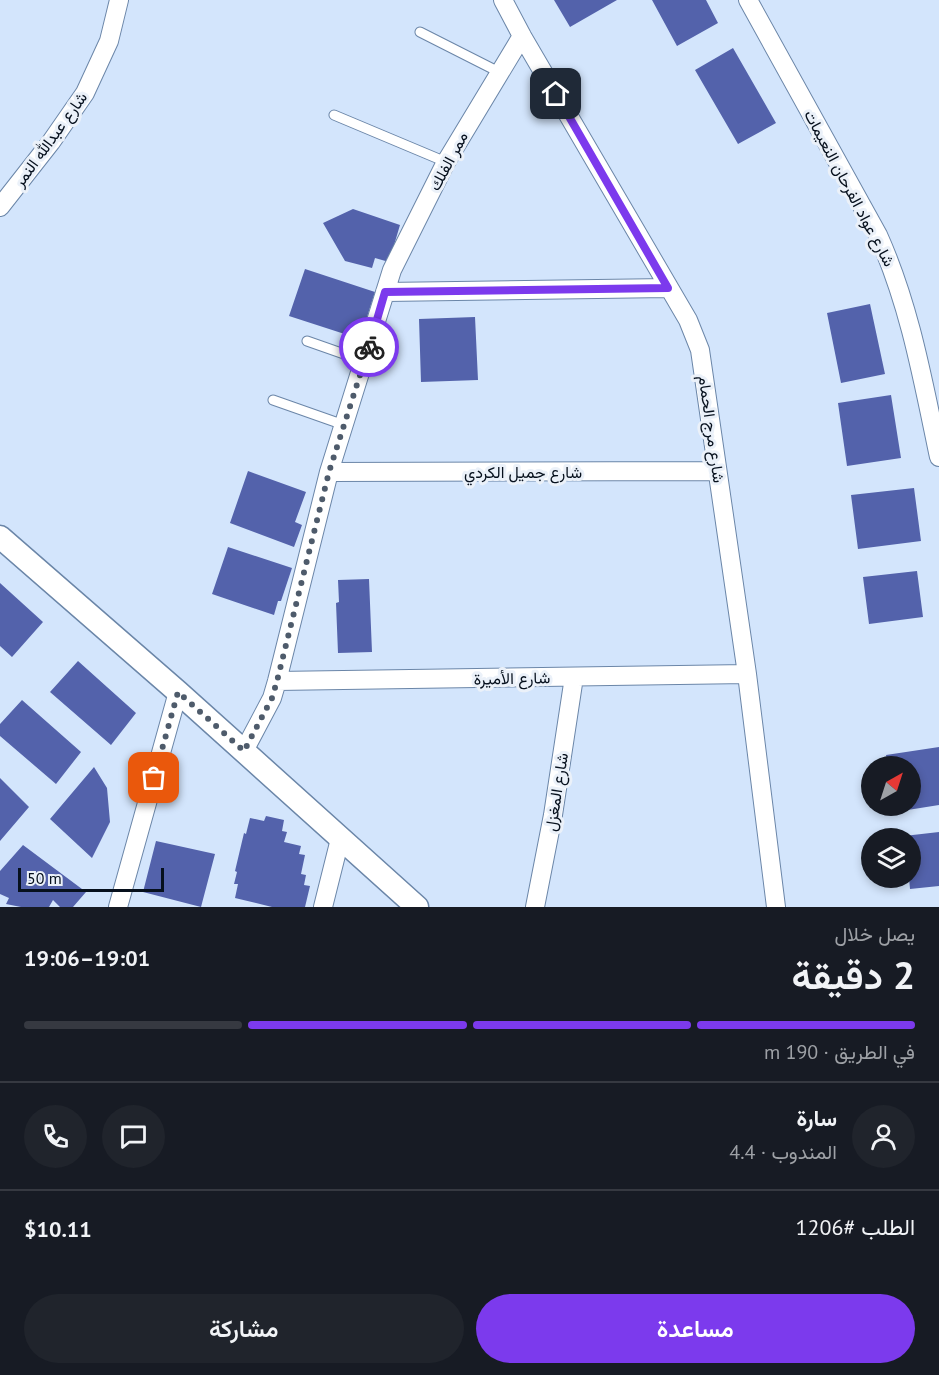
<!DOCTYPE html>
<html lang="ar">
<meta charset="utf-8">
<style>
body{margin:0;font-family:"PT Sans",Vazirmatn,sans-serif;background:#20242c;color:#f1f3f6;direction:rtl;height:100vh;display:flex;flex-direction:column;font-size:22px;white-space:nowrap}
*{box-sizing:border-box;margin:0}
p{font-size:20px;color:#9ea1a6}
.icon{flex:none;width:33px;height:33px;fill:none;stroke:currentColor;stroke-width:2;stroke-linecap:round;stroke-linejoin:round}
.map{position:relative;height:907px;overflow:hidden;direction:ltr}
.details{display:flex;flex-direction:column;background:#171b24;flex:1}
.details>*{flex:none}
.needle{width:39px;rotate:39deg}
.tools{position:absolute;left:861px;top:756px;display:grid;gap:12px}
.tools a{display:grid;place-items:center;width:60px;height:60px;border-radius:50%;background:#171b24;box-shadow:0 3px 9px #0003;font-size:30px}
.scale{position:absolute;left:18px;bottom:15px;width:146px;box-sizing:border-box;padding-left:6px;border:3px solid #06101d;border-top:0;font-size:16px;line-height:21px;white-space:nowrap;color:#06101d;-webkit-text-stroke:4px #ebf1f9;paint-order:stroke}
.pin{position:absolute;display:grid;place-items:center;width:51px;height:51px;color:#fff;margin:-26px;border-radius:12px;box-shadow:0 3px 9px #0006}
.courier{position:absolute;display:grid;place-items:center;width:60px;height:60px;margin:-30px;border:4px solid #7c3aed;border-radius:50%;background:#fff;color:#222;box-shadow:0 2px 8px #0007}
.overview em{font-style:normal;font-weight:600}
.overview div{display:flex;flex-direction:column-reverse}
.overview{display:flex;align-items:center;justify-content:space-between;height:102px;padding:0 24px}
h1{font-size:39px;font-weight:600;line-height:45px}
.bar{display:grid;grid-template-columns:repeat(4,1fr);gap:9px 6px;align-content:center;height:72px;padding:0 24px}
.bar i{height:8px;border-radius:4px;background:#363941}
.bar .selected{background:#7c3aed}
.bar p{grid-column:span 4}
.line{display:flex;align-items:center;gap:15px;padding:0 24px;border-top:2px solid #363941}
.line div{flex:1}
.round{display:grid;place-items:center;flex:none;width:63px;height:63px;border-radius:32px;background:#20242c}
.action{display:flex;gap:12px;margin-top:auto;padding:12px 24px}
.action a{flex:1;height:69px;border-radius:36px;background:#7c3aed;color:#fff;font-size:24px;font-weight:600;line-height:69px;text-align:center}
.action a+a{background:#20242c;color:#f1f3f6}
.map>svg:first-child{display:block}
.building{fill:#5362ab}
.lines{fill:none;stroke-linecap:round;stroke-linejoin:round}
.service-casing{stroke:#6b86a8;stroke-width:11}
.minor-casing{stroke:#6b86a8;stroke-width:20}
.tertiary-casing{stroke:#6b86a8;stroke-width:25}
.service{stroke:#fff;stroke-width:9}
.minor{stroke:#fff;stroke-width:18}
.tertiary{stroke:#fff;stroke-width:22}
.done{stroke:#4e5b6b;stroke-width:6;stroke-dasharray:0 10.8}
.route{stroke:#7c3aed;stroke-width:8}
.labels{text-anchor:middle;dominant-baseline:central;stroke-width:6;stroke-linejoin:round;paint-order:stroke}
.street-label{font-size:16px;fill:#06101d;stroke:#ebf1f9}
</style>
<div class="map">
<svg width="939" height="907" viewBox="0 0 939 907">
<rect width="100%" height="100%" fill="#d3e5fc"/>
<path class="building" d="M554,0H617L570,27Z
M652,0H706L718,23L677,46Z
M733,48L776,123L738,144L695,70Z
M353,209L400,225L389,262L375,258L372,268L345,261L323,223Z
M305,269L375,292L360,339L289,316Z
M870,304L885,374L841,383L827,313Z
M475,317L478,380L421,382L419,319Z
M891,395L901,458L847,466L838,403Z
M248,471L306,492L295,522L302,525L294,547L230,523Z
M914,488L921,541L858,549L851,495Z
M228,547L292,568L281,601H278L274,615L212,594Z
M917,571L923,617L869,624L863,577Z
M369,579L372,652L338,653L336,603L339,602L338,580Z
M0,583L43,622L12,657L0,646Z
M78,661L136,713L111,745L50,692Z
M22,700L81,752L56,784L0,736V724Z
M939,747V805L895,812L894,806H910V766H888L886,755Z
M94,767L107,788L110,822L92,858L50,819Z
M0,778L29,807L0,841Z
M266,816L284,820L282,831L287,832L284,842L301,846L299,854L305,855L301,874L306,875L304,885L310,886L305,907H272L235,898L238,884H234L237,872L235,871L244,833L246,834L250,818L264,821Z
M939,832V886L910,889L909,878H910V838H904V836Z
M156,841L215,854L201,907L143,892Z
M23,845L86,892L73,907H60L53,900L49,907H21L6,904L9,898L0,894V871Z"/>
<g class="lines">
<defs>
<path id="service" d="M420,32L499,72
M334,115L446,162
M307,341L364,361
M273,400L344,425"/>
<path id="minor" d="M503,0L522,36L688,320L700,350L747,674L776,907
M748,0L878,235C910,306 923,381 939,457
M0,207L51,142L85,93L109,41L119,0
M385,292L668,288
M329,472L717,471
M277,681L747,674
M244,751L272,698L277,681L329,472L392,270L446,162L522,36
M118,907L178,692
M323,907L340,839
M535,907L553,815L574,677"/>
<path id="tertiary" d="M0,537L178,692L417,907"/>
</defs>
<use href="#service" class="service-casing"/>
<use href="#minor" class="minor-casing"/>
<use href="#tertiary" class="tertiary-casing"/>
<use href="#service" class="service"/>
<use href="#minor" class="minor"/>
<use href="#tertiary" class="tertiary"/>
</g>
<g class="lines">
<path class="done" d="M154,778L178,692L244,751L272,698L277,681L329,472L369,347"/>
<path class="route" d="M369,347L385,292L668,288L556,94"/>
</g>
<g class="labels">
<g class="street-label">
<text transform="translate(50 139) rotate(-54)">شارع عبدالله النمر</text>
<text transform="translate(448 161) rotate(-62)">ممر الفلك</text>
<text transform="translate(850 188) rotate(62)">شارع عواد الفرحان النعيمات</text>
<text transform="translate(712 429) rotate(82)">شارع مرج الحمام</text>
<text x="523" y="472">شارع جميل الكردي</text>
<text transform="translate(512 678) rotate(-1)">شارع الأميرة</text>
<text transform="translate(556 792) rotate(-81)">شارع المغزل</text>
</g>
</g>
</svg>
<div class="tools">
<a><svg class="needle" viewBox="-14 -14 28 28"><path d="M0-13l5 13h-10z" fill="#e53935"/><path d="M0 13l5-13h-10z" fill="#9ea1a6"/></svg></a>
<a><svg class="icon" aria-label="layers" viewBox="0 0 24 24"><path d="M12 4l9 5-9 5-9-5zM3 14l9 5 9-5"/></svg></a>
</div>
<div class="scale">50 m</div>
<div class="pin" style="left:154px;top:778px;background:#ea580c"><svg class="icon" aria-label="bag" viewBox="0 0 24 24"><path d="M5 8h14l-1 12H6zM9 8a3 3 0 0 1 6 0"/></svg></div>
<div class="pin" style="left:556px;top:94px;background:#1f2937"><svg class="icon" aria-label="home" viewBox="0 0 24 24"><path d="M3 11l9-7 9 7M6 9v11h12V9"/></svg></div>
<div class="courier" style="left:369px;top:347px"><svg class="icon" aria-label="bike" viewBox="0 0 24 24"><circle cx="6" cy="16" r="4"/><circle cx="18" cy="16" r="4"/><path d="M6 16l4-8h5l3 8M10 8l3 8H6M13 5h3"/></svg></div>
</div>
<section class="details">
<div class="overview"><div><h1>2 دقيقة</h1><p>يصل خلال</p></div><em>19:01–19:06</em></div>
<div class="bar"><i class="selected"></i><i class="selected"></i><i class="selected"></i><i></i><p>في الطريق · 190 m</p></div>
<div class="line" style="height:108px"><a class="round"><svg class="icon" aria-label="person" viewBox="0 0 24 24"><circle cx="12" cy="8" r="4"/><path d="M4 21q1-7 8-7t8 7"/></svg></a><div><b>سارة</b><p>المندوب · 4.4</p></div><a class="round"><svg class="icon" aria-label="chat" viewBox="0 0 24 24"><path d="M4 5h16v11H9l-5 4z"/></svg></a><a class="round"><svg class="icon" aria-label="phone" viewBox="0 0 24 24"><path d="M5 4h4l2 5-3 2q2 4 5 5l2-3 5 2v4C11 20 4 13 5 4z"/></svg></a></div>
<div class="line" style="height:78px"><div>الطلب #1206</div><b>$10.11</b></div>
<div class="action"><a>مساعدة</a><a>مشاركة</a></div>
</section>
